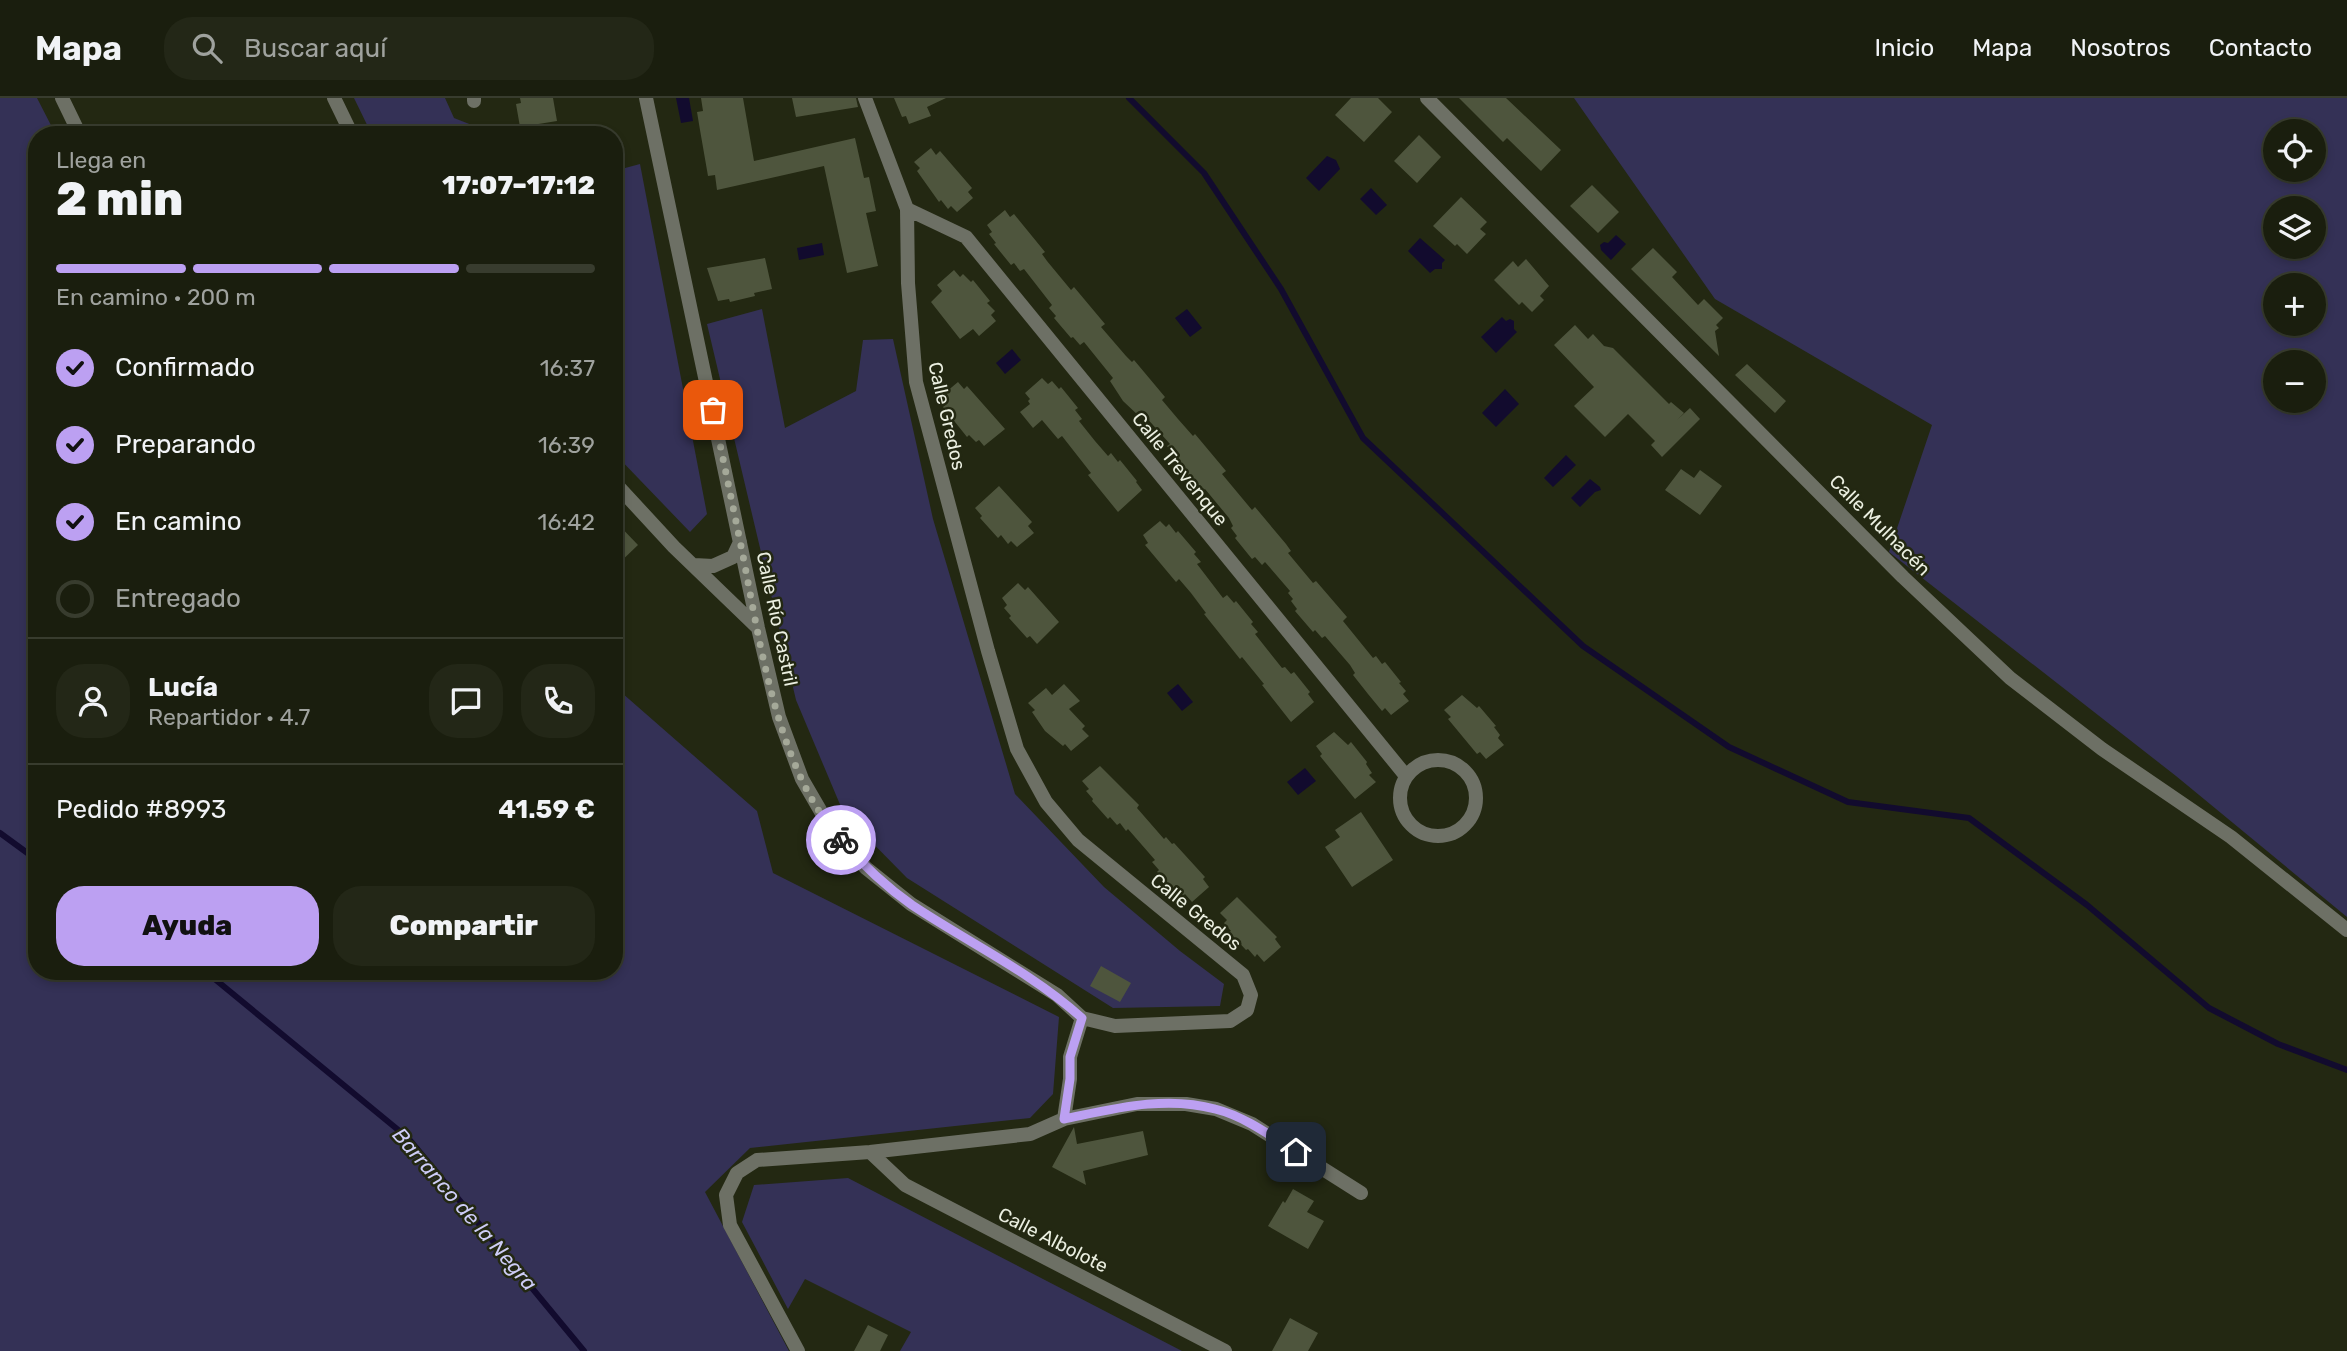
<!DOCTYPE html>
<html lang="es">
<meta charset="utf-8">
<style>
body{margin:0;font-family:Rubik,sans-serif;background:#232717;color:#f1f3f6;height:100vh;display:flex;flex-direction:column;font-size:26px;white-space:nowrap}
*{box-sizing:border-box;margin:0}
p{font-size:23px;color:#9fa29e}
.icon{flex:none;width:38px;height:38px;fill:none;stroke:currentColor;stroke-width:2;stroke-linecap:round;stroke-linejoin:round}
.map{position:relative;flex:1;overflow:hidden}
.details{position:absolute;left:28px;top:28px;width:595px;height:854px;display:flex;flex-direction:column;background:#1a1e0e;border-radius:28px;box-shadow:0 4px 10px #0003,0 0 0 2px #383c2e}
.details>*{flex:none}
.controls{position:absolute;left:2263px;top:21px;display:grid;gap:14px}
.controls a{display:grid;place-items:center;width:63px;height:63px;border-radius:50%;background:#1a1e0e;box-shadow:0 4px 10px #0003,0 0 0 2px #383c2e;font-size:35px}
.pin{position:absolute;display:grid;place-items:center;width:60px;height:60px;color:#fff;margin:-30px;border-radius:14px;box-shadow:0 4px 10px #0006}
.courier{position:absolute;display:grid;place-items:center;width:70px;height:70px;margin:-35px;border:5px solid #bca0f2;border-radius:50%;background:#fff;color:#222;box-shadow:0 2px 9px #0007}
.head em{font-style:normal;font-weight:800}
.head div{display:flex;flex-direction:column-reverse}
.head{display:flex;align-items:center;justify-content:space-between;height:119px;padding:0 28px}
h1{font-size:46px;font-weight:800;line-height:52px}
.bar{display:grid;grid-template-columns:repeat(4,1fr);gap:10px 7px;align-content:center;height:84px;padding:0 28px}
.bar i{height:9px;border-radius:5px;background:#383c2e}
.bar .active{background:#bca0f2}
.bar p{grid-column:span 4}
.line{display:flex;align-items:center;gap:18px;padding:0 28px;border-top:2px solid #383c2e}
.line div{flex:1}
.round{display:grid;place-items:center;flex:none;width:74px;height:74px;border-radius:28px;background:#232717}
ol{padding:0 28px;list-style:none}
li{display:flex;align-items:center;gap:21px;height:77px}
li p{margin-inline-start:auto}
li .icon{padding:7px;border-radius:50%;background:#bca0f2;color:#111;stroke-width:4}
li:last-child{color:#9fa29e}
li i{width:38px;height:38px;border:4px solid #383c2e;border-radius:50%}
.primary-button{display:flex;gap:14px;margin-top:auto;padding:14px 28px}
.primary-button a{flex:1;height:80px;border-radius:28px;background:#bca0f2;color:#111;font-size:28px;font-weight:800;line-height:80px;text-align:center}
.primary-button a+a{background:#232717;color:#f1f3f6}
header{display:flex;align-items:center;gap:42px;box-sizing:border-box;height:98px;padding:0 35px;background:#1a1e0e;border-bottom:2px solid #383c2e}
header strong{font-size:33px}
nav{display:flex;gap:38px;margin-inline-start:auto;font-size:24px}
.search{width:490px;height:63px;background:#232717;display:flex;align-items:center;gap:18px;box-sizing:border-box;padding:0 24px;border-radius:28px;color:#9fa29e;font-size:26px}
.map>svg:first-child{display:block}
.green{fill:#343156;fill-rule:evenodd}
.water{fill:#120b2e}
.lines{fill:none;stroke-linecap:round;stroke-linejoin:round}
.stream{stroke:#120b2e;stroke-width:6}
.building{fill:#4e553d}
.minor{stroke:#6d7065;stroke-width:14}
.tertiary{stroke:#6d7065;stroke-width:14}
.done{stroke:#a5a999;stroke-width:7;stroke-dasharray:0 12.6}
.route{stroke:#bca0f2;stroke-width:9}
.labels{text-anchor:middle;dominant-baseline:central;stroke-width:5;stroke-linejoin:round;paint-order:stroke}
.street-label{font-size:19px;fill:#ebefe1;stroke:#232812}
.water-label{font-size:21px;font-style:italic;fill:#cdccf6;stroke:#232812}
</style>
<header>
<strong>Mapa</strong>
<div class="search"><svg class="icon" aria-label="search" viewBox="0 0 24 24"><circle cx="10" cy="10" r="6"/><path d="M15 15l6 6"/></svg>Buscar aquí</div>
<nav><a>Inicio</a><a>Mapa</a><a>Nosotros</a><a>Contacto</a></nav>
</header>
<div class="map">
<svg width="2347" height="1253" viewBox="0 0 2347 1253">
<rect width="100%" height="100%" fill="#232812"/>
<path class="green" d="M0,0H37L56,37H37V873H614V588L757,713L773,775L1059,919L1053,996L1030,1020L750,1050L705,1094L789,1253H0Z
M354,0H445L454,20L482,31L486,37H372Z
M1574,0H2347V819L2176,678L1889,454L1932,327L1715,201ZM2314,33V72H2275V33ZM2314,110V149H2275V110ZM2275,187H2314V226H2275ZM2314,264V303H2275V264Z
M640,66L707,416L690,434L614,355V73Z
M762,211L785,330L856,293L863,242L893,241L933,421L1015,696L1104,789L1180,853L1224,886L1220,908L1113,910L907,780L844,716L796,602L707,226Z
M848,1080L1182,1253H900L911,1234L805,1181L788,1211L742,1124L754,1087Z"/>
<path class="water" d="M676,0H689L693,23L681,25Z
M1327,58L1336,62L1340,71L1319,93L1306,80Z
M1371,90L1387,107L1376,117L1360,101Z
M1616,137L1626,146L1611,162L1601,152L1600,147L1604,144L1608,145Z
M1420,140L1445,162L1442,165V171H1435L1430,175L1408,153Z
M822,145L824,157L799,162L797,150Z
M1187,211L1202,230L1190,239L1175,220Z
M1502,219L1506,223L1510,221L1514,223V231L1517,234L1496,255L1481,239Z
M1012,251L1021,262L1005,276L996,265Z
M1505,291L1519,306L1496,329L1482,315Z
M1566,357L1576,367L1553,389L1544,380Z
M1590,381L1600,389L1601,392L1595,394L1580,409L1571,400Z
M1178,586L1193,604L1182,613L1167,595Z
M1305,670L1316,683L1298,697L1287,684Z"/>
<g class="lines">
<path class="stream" d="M1129,0L1204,75L1281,191L1363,340L1583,548L1729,649L1848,704L1969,720L2087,807L2209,910L2278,946L2347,972
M0,735L37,762
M205,873L408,1040L584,1253"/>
</g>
<path class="building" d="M520,0H553L557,23L520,29L516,6L521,5Z
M701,0H743L754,63L855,40L864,80L869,79L876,113L866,115L878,168L847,175L824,68L717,92L715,77L708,78L700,32L697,14L703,13Z
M792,0H856L858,9L796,19Z
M894,0H946L927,9L931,18L909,26L906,18L902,19Z
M1351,0H1378L1392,14L1364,44L1335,17Z
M1459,0H1506L1561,52L1541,73L1507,40L1503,44Z
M1419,37L1441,59L1417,85L1394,63Z
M931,50L936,57L940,53L972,90L968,94L973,100L957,114L951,108L948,111L941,102L939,104L917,73L920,70L914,64Z
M1592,87L1619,114L1598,135L1570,108Z
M1461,99L1487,124L1480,131L1486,136L1467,156L1457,146L1455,148L1433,128Z
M1005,112L1010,119L1014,116L1045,154L1042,156L1047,163L1071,192L1074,189L1105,226L1101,229L1126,258L1132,264L1134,262L1165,299L1162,302L1178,321L1193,338L1195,336L1226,373L1222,376L1252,412L1255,409L1286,446L1291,453L1288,455L1313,485L1316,483L1347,519L1343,523L1373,560L1376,558L1382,566L1385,564L1401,584L1399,585L1406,593L1403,596L1409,603L1391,617L1385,610L1382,613L1368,596L1353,577L1355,575L1350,567L1325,538L1322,540L1315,532L1313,534L1295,513L1297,511L1291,503L1293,501L1288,495L1290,493L1265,464L1262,467L1255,459L1252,461L1235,440L1237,438L1231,430L1233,428L1229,420L1205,391L1201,394L1194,386L1192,388L1175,367L1177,365L1170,357L1172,355L1167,348L1170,346L1144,317L1141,320L1123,303L1110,283L1113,280L1084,244L1080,247L1073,239L1071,240L1054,220L1056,218L1049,210L1052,207L1024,171L1020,173L1014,165L1011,167L994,146L996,145L989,136L992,134L987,127Z
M1653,150L1677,174L1672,179L1698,207L1704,201L1723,220L1716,227L1719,230L1715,233L1719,258L1631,171Z
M765,160L772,191L754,195L755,198L730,204L729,201L718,203L707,170Z
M1526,161L1549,188L1540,198L1544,202L1532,214L1522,204L1519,207L1494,182L1513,163L1518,169Z
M954,172L960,179L963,176L971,184L973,182L990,203L987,205L995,213L991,217L996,223L979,238L973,231L960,241L931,204L942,193L937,187Z
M1575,227L1588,241L1593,236L1604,248L1613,250L1669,306L1671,304L1684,315L1677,322L1690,310L1700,321L1662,359L1651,347L1655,343L1628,316L1605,339L1574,308L1594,289L1554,247Z
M1747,266L1786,303L1775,315L1735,277Z
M1042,280L1048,286L1052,283L1059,291L1061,289L1078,310L1075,312L1082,321L1079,323L1095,343L1108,358L1111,355L1118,364L1120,362L1137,383L1136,384L1142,392L1118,414L1088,377L1091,375L1062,338L1058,341L1042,322L1033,330L1020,314L1030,306L1028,303L1030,301L1025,295Z
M958,284L964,291L967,288L1005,331L984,348L979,342L976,344L969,337L967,339L943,309L946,306L940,299Z
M1681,371L1694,380L1700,372L1722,388L1700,417L1665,392Z
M999,388L1032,424L1028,428L1034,435L1017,449L1011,443L1008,446L1001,437L998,440L980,420L982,418L975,410Z
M614,422L638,447L614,470Z
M1160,423L1166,429L1169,426L1176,435L1178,433L1196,454L1194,456L1201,464L1197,466L1223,500L1227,497L1234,505L1236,503L1253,524L1251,526L1258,534L1255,536L1282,570L1285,569L1291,576L1294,574L1310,594L1308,596L1314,604L1291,624L1262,587L1264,586L1242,559L1240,561L1204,516L1206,515L1191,495L1179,481L1176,484L1145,447L1148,445L1143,437Z
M1018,485L1025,492L1028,489L1059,524L1037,546L1030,538L1027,540L1009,520L1011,518L1004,510L1007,507L1002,500Z
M1064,586L1080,603L1069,611L1085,628L1082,631L1089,638L1071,653L1065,646L1063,648L1045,633L1032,614L1035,612L1028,605L1046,590L1052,597Z
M1462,597L1477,610L1479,608L1496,628L1494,629L1500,637L1498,640L1504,647L1486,661L1480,654L1477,656L1448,621L1451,619L1444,612Z
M1334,634L1348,647L1351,644L1367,664L1366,666L1372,675L1369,677L1376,684L1355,701L1320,658L1322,656L1316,648Z
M1100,668L1139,707L1137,710L1164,741L1166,739L1172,746L1174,745L1205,779L1203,781L1209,789L1192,804L1185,796L1183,798L1176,790L1174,792L1157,774L1159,772L1152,764L1155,762L1128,731L1126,733L1120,725L1117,727L1110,719L1108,721L1092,703L1093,701L1086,693L1089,691L1082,683Z
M1361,714L1393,762L1352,789L1325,749L1340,739L1335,732Z
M1237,799L1277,839L1275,841L1281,849L1264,864L1257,856L1255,859L1248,851L1246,852L1229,834L1231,833L1224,825L1227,822L1220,815Z
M1101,868L1131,885L1120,904L1090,888Z
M1074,1029L1077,1046L1143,1033L1148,1057L1083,1073L1086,1087L1052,1069Z
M1293,1091L1314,1103L1307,1114L1324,1123L1308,1151L1268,1128L1283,1103L1285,1105Z
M1290,1220L1318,1235L1308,1253H1272Z
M868,1227L888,1237L880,1253H854Z"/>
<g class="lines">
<path class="minor" d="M62,0L80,37
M334,0L352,37
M646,0L758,530L779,619L802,681L831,731L866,770L911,806L1057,897L1082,920L1115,928L1230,923L1247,912L1251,897L1243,877L1078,742L1046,704L1017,651L988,553L916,284L908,185L907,111L865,0
M474,3V0
M907,111L966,139L1406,678
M614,384L674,449L758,530
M694,467L713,468L733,459L740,444
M1400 700a38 38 0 1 1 76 0a38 38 0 1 1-76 0Z
M1064,1021L1070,981V959L1082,920
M870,1054L905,1087L1225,1253
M798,1253L730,1127L726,1097L737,1075L757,1062L870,1054L1030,1036L1064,1021L1137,1006H1186L1216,1011L1252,1026L1361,1095"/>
<path class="tertiary" d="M1427,0L1903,479L2010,580L2102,651L2231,739L2347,832"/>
</g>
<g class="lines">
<path class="done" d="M713,312C722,356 731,399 740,443C759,535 775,670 841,742"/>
<path class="route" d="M841,742C862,766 885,788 912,807C969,845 1031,874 1082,920L1070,959V981L1064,1021C1113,1011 1165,997 1215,1011C1244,1018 1271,1038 1296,1054"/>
</g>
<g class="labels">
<g class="street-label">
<text transform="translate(947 318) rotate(77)">Calle Gredos</text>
<text transform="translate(1180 371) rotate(51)">Calle Trevenque</text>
<text transform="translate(1880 427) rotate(45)">Calle Mulhacén</text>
<text transform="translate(777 521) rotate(78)">Calle Río Castril</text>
<text transform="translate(1196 814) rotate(39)">Calle Gredos</text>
<text transform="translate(1053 1142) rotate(27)">Calle Albolote</text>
</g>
<g class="water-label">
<text transform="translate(465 1111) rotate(49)">Barranco de la Negra</text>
</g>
</g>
</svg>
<div class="controls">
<a><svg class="icon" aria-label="locate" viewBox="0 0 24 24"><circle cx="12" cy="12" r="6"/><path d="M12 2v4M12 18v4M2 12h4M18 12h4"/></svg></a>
<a><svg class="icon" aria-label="layers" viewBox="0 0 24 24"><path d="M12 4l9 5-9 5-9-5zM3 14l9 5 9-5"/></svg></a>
<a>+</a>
<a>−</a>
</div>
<div class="pin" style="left:713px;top:312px;background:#ea580c"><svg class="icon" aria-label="bag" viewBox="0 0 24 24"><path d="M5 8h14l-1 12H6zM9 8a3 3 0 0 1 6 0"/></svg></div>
<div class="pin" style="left:1296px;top:1054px;background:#1f2937"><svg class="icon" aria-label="home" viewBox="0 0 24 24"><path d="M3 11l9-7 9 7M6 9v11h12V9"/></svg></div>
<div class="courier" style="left:841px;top:742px"><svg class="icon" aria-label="bike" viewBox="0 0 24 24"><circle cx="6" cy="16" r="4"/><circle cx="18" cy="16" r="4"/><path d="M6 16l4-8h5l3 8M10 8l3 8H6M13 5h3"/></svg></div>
<section class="details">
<div class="head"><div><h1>2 min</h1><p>Llega en</p></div><em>17:07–17:12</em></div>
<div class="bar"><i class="active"></i><i class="active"></i><i class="active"></i><i></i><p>En camino · 200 m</p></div>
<ol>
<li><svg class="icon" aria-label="check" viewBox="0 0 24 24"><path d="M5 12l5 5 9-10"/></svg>Confirmado<p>16:37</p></li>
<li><svg class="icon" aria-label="check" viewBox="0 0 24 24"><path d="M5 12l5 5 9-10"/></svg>Preparando<p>16:39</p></li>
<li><svg class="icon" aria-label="check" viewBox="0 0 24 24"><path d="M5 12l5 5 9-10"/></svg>En camino<p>16:42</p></li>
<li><i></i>Entregado</li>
</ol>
<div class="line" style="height:126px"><a class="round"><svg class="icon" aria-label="person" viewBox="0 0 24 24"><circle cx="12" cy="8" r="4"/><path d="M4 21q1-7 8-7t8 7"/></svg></a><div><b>Lucía</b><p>Repartidor · 4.7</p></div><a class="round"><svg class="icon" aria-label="chat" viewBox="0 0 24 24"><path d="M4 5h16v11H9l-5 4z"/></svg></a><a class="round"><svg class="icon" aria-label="phone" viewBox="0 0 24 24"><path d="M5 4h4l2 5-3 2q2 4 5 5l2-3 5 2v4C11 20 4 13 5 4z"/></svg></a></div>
<div class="line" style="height:91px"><div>Pedido #8993</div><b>41.59 €</b></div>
<div class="primary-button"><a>Ayuda</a><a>Compartir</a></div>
</section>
</div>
